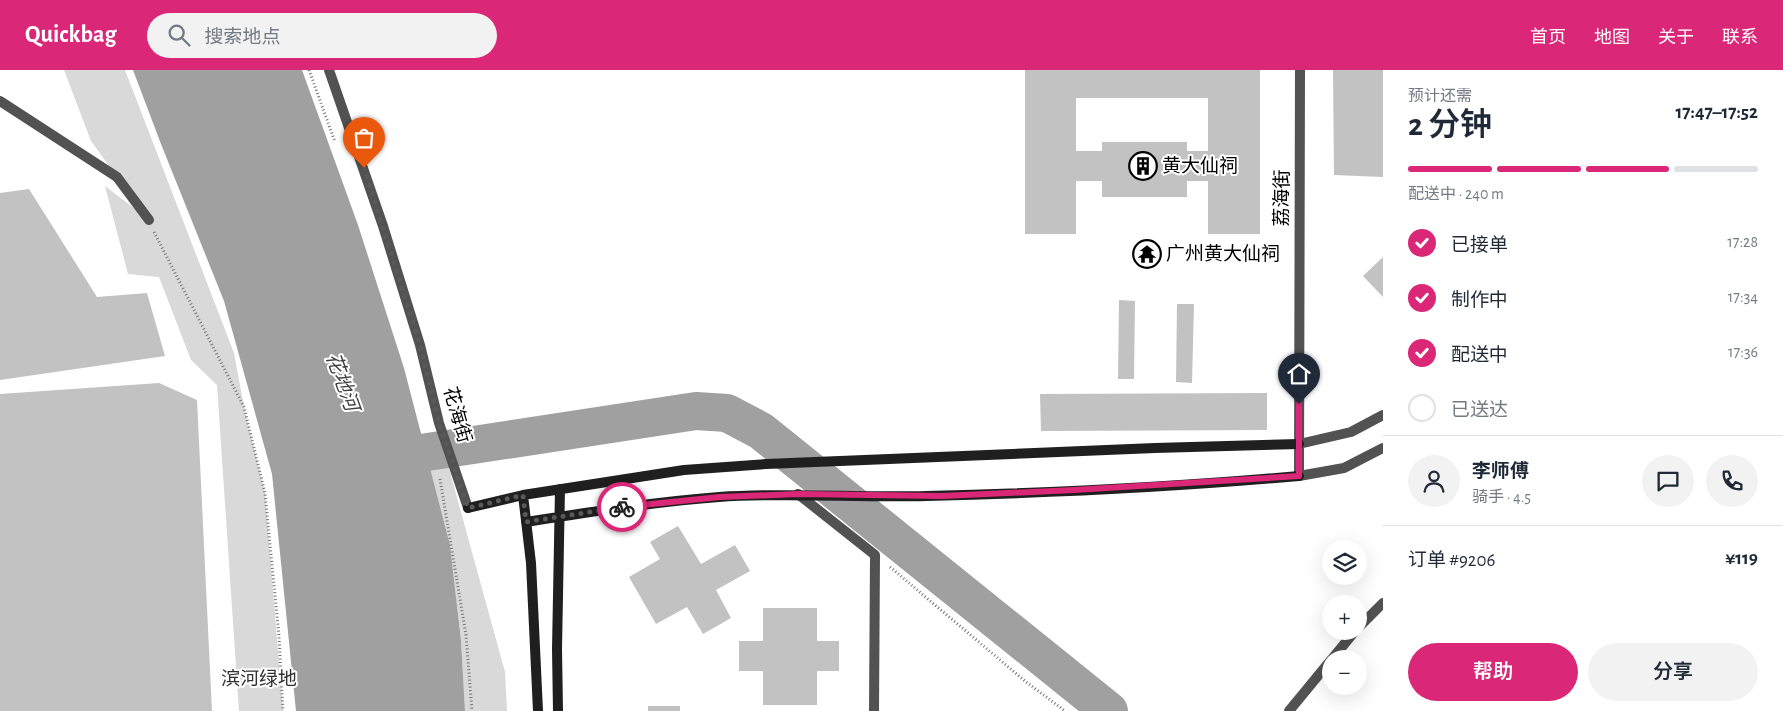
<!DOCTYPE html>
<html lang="zh">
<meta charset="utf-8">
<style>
body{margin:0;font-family:"Alegreya Sans","Noto Sans SC",sans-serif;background:#f2f2f3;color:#1f2937;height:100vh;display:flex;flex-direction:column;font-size:19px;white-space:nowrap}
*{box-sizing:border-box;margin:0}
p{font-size:16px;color:#747a83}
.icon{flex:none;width:28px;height:28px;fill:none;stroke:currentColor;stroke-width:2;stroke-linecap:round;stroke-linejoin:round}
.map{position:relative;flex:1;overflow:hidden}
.side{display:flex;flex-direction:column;background:#fff;width:400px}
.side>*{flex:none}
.tools{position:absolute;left:1322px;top:470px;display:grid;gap:10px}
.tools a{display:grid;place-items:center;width:45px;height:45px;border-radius:50%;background:#fff;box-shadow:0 5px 20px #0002;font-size:25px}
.pin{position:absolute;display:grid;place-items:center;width:42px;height:42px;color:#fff;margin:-51px -21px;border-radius:50% 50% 50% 0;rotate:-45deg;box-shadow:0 0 5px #0007}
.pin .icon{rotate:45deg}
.courier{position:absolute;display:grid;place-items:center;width:50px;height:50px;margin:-25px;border:4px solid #db2777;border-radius:50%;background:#fff;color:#222;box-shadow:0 1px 6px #0007}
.overview em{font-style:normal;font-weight:600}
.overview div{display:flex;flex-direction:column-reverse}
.overview{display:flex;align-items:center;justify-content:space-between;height:85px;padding:0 25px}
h1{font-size:32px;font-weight:600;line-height:38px}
.bar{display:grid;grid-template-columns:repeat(4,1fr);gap:8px 5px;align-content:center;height:60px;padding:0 25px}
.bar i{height:6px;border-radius:4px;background:#e0e1e3}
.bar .on{background:#db2777}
.bar p{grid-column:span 4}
.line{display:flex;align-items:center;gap:12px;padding:0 25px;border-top:1px solid #e0e1e3}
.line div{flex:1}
.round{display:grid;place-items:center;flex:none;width:52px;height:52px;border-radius:26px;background:#f2f2f3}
ol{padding:0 25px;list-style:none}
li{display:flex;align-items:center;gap:15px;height:55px}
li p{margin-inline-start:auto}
li .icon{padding:5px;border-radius:50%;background:#db2777;color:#fff;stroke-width:4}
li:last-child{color:#747a83}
li i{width:28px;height:28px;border:2px solid #e0e1e3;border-radius:50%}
.cta{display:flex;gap:10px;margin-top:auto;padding:10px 25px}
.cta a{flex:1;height:58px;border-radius:30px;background:#db2777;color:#fff;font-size:20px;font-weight:600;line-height:58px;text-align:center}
.cta a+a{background:#f2f2f3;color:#1f2937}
header{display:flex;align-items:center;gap:30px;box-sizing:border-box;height:70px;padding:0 25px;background:#db2777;color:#fff}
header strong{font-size:24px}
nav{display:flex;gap:28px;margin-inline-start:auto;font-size:18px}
.search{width:350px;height:45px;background:#f2f2f3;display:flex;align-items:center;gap:12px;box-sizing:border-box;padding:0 18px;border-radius:28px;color:#747a83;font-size:19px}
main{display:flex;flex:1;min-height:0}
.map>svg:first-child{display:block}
.green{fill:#d9d9d9}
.water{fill:#a0a0a0}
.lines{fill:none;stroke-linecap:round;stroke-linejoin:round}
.river{stroke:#a0a0a0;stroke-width:38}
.building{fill:#c2c2c2;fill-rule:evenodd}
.path{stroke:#747474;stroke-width:3;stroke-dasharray:1 2.5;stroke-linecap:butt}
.street{stroke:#525252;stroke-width:10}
.secondary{stroke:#1f1f1f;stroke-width:10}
.done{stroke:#595959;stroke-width:5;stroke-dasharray:0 9}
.route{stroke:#db2777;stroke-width:6}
.labels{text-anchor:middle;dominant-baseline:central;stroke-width:4;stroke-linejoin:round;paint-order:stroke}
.poi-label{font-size:19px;fill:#000;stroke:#fff;text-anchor:start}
.street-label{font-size:19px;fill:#000;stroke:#fff}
.park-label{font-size:19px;fill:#303030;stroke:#fff}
.water-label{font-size:20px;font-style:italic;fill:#414141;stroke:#fff}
</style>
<header>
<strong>Quickbag</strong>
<div class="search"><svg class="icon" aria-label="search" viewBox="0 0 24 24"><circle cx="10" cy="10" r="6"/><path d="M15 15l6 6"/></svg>搜索地点</div>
<nav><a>首页</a><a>地图</a><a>关于</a><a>联系</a></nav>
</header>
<main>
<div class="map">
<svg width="1383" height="641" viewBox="0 0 1383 641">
<rect width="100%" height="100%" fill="#fff"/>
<path class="green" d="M64,0H125L234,283L244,337L265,423L283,641H239L217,315L191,290L159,207L128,204L105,116L147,148L91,71Z
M445,384L505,602L507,641H465L461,570L450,475L428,392Z"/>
<path class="water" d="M133,0H302L358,155L404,298L450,475L461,570L465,641H296L272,404L224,231L161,74Z"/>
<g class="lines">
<path class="river" d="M375,390L696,341L727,343L761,361L1109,641"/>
</g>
<path class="building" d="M1025,0H1260V164H1208V111H1187V127H1102V111H1076V164H1025ZM1076,28H1208V81H1187V72H1102V81H1076Z
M1333,0H1383V107L1334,105Z
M29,119L97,227L147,223L165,286L0,310V123Z
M1383,187V227L1363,206Z
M1119,230L1135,231L1134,309H1118Z
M1177,234H1194L1192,313L1176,312Z
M159,313L197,330L212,641H0V324Z
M1267,323V360L1041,361L1040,324Z
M678,456L701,494L735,475L750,501L716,520L731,548L703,564L687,537L656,554L629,507L660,489L650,472Z
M763,538H817V571H839V601H817V635H763V601H739V571H763Z
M648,636H680V641H648Z"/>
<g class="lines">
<path class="path" d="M309,0L335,72
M154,162L244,337L265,423L279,566L283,641
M440,409L466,565L472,641
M890,497L1025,611L1065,641"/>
<path class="street" d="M329,0L383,156L420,275L439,353L468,438
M1300,0L1299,406L1344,398L1383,378
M0,31L117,107L149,150
M1299,374L1351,362L1383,345
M798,424L875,485L874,641
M1359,557L1383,533
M1332,589L1355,561
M1289,641L1331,590"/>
<path class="secondary" d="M523,425L531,493L538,641
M468,438L523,425L684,400L766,394L1155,378L1299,374
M526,452C590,442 654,432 719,427C788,422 857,428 926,426C1050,423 1175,417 1299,406
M558,641L557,579L560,419"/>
</g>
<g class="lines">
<path class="done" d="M364,98L420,275L439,353L468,438L523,425L526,452L622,437"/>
<path class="route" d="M622,437L720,427L798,424L942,426L1074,420L1299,406V334"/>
</g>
<defs>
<symbol id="building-ring" viewBox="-11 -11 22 22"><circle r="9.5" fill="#fff" stroke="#000" stroke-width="1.5"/><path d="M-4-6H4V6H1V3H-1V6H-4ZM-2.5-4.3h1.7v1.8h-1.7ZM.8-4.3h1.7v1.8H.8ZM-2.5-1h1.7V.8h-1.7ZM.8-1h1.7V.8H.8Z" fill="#000"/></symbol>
<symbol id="temple-ring" viewBox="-11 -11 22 22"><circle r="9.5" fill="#fff" stroke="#000" stroke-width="1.5"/><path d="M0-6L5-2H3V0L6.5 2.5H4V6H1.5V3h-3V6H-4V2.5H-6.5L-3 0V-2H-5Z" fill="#000"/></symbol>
</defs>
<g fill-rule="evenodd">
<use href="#building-ring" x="1127" y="80" width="32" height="32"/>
<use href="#temple-ring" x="1131" y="168" width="32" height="32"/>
</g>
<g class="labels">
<g class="poi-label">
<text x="1162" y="96">黄大仙祠</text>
<text x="1166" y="184">广州黄大仙祠</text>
</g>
<g class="street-label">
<text transform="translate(1282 128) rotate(-90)">荔海街</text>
<text transform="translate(457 345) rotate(74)">花海街</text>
</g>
<g class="park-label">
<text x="259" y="609">滨河绿地</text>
</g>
<g class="water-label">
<text transform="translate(342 312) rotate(70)">花地河</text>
</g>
</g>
</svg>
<div class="tools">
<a><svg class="icon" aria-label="layers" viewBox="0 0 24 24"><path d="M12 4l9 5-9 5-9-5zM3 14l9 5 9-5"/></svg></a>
<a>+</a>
<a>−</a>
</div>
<div class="pin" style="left:364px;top:98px;background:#ea580c"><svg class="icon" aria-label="bag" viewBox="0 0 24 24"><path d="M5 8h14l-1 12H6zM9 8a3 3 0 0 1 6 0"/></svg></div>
<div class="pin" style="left:1299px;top:334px;background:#1f2937"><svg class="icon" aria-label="home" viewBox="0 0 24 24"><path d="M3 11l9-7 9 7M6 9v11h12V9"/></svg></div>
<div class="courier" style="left:622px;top:437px"><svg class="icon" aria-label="bike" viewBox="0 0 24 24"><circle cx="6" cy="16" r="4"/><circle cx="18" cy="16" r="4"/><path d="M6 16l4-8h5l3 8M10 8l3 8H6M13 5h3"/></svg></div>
</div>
<section class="side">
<div class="overview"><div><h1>2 分钟</h1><p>预计还需</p></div><em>17:47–17:52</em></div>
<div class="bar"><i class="on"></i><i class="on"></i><i class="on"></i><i></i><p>配送中 · 240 m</p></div>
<ol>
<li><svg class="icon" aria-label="check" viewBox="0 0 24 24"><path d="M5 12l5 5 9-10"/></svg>已接单<p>17:28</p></li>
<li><svg class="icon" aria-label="check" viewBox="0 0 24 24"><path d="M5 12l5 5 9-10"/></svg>制作中<p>17:34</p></li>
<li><svg class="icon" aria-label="check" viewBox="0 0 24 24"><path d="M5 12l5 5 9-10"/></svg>配送中<p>17:36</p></li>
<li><i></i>已送达</li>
</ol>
<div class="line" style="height:90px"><a class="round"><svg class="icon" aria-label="person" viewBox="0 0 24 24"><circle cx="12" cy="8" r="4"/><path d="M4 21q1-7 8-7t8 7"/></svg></a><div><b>李师傅</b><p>骑手 · 4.5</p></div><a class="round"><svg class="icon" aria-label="chat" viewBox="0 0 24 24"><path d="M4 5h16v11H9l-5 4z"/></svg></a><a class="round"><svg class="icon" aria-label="phone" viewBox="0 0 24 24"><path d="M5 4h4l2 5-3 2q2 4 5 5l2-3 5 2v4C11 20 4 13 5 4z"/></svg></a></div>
<div class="line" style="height:65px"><div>订单 #9206</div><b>¥119</b></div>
<div class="cta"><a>帮助</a><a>分享</a></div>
</section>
</main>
